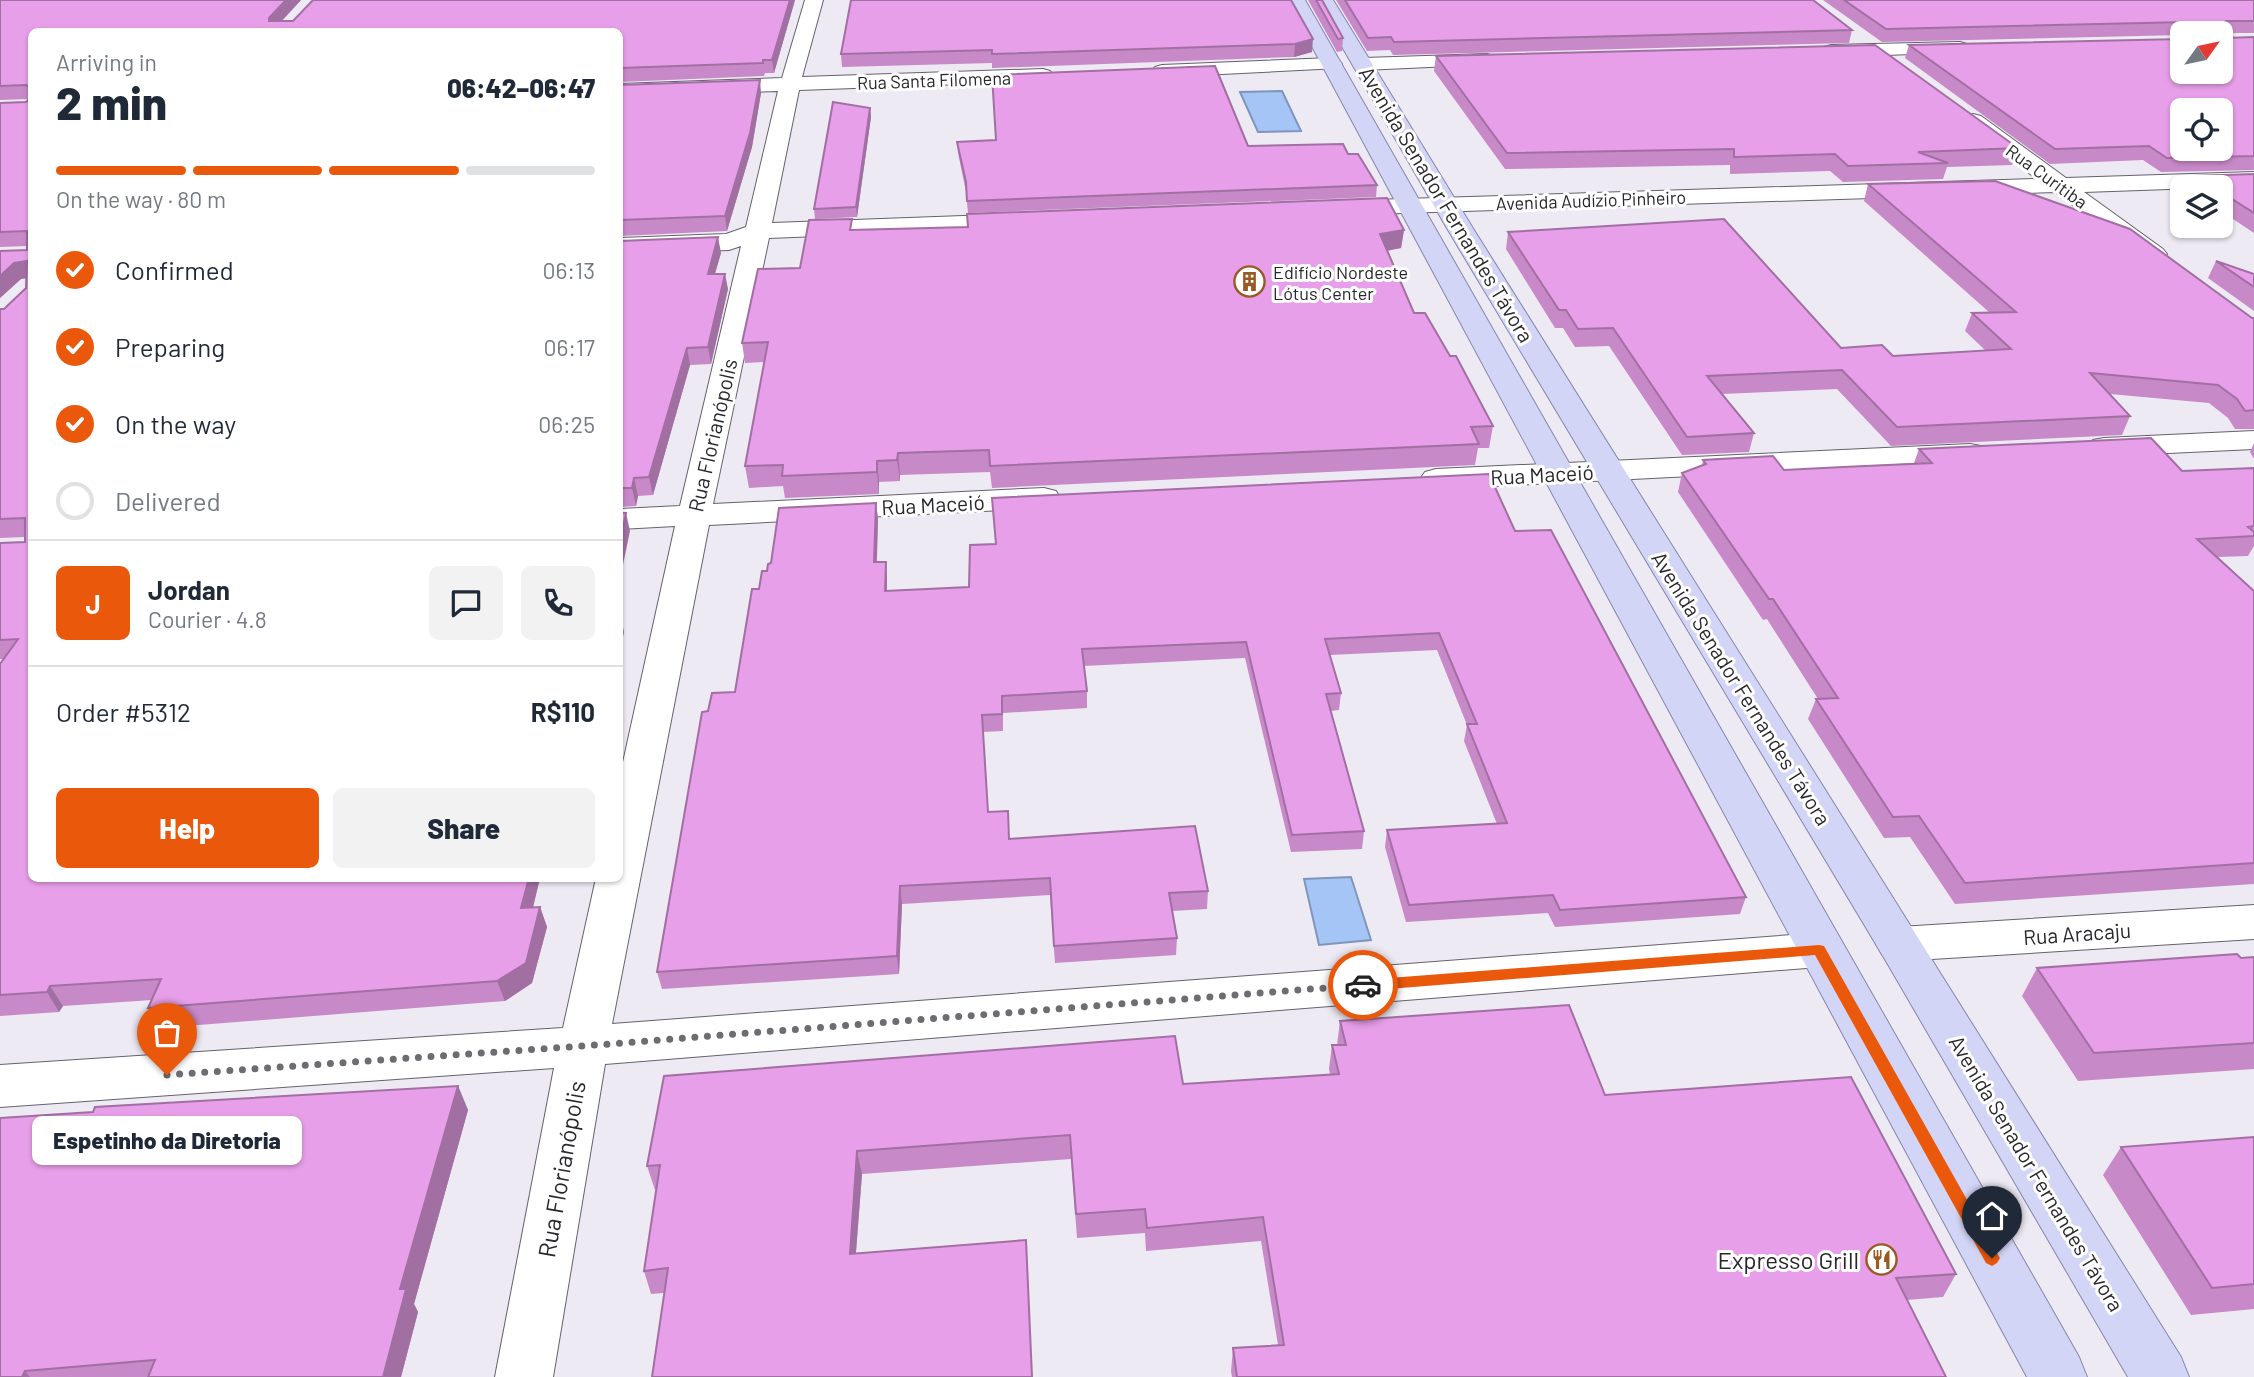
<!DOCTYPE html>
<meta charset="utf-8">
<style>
body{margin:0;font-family:Barlow,sans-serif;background:#f2f2f3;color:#1f2937;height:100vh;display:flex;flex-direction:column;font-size:26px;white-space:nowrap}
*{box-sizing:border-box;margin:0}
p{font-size:23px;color:#747a83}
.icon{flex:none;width:38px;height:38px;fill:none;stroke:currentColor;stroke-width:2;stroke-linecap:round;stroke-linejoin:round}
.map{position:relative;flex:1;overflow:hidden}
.side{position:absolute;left:28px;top:28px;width:595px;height:854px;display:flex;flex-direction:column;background:#fff;border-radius:10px;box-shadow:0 2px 5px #0004}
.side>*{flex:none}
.needle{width:46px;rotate:57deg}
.buttons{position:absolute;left:2170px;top:21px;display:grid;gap:14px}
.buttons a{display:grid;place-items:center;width:63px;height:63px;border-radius:10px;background:#fff;box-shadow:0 2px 5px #0004;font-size:35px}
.pin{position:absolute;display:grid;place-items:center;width:60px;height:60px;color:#fff;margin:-72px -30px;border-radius:50% 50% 50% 0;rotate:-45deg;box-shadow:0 0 7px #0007}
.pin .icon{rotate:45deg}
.courier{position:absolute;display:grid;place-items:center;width:70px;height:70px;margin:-35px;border:5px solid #ea580c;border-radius:50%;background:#fff;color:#222;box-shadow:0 2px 9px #0007}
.bubble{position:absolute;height:49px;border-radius:10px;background:#fff;box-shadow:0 2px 5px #0004;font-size:23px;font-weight:800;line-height:49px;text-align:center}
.head em{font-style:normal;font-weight:800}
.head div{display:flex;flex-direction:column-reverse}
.head{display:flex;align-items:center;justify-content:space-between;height:119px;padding:0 28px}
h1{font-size:46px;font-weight:800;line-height:52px}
.bar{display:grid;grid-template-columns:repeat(4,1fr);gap:10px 7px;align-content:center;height:84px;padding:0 28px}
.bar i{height:9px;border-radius:5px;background:#e0e1e3}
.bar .current{background:#ea580c}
.bar p{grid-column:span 4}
.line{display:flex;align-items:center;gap:18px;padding:0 28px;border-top:2px solid #e0e1e3}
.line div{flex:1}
.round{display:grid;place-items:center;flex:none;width:74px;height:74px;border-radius:10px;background:#f2f2f3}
ol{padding:0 28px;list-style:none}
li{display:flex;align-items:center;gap:21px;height:77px}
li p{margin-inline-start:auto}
li .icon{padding:7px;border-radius:50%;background:#ea580c;color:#fff;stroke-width:4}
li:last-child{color:#747a83}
li i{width:38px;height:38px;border:4px solid #e0e1e3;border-radius:50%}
.action{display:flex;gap:14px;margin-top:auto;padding:14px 28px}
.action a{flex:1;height:80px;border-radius:10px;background:#ea580c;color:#fff;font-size:28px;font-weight:800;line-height:80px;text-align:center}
.action a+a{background:#f2f2f3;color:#1f2937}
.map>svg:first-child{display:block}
.water{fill:#a5c5f6;stroke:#8096b9;stroke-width:2}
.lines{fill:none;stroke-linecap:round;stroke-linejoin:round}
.minor-casing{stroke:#65626b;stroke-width:2}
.primary-casing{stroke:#8486ab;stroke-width:2}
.minor{fill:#fff;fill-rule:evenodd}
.primary{fill:#d3d5f6;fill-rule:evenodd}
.wall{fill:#c889c8}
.shaded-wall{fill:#a26fa3}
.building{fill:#e89fe9;stroke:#a26fa3;stroke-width:2;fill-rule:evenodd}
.route{fill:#ea580c}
.done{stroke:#6e6b71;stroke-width:7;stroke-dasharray:0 12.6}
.labels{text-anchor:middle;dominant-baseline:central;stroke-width:6;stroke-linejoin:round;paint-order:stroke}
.far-street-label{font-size:18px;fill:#29272b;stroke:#fff}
.far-poi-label{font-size:18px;fill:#29272b;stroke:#fff;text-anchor:start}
.street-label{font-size:21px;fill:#29272b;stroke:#fff}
.near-street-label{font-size:24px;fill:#29272b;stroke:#fff}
.near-poi-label{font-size:24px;fill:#29272b;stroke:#fff;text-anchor:end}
</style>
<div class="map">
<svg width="2254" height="1377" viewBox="0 0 2254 1377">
<rect width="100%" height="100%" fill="#edeaf4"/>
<path class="water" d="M1282,91L1301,131L1258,132L1240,92Z
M1351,877L1371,940L1319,945L1304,879Z"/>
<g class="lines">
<defs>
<path id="minor" d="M805,0H823L802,77L1043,69L1050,71L1053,75L1050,79L1043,81L799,90L772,223L1021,214L1030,216L1033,221L1030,226L1021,228L769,238L713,504L1044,488L1056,491L1060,498L1056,505L1044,508L709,525L612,1024L1819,933L1835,938L1842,950L1835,962L1819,967L605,1064L553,1377H495L554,1068L0,1107V1065L563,1028L596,878H620V776L675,526L620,529V509L680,506L741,246L729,250L620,254V238L726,234L746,227L778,91L620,96V84L782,78Z
M1960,42L1967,44L1970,48L1967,52L1831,57L1824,55L1821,51L1824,47L1831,45Z
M1487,54L1494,56L1497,60L1494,64L1364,70L1357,68L1354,64L1357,60L1364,58Z
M1332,58L1339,60L1342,64L1339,68L1162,77L1155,75L1152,71L1155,67L1162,65Z
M1973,114L1981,116L2066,178L2254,172V186L2084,192L2163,249L2167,254L2163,259L2154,262L2145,259L2055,192L1340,215L1331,213L1328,208L1331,203L1340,201L2037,179L1965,126L1962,121L1965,116Z
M2254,431V449L2104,456L2093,454L2088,447L2093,440L2104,438Z
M1970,444L1981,446L1986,453L1981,460L1970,462L1436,489L1425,486L1420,479L1425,472L1436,469Z
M2254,905V939L1899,961L1883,956L1876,944L1883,932L1899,927Z"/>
<path id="primary" d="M1287,0H1305L2079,1357L2087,1377H2027Z
M1315,0H1333L1474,230L2181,1357L2189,1377H2128L1883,956L1448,230Z"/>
</defs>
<use href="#minor" class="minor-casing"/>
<use href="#primary" class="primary-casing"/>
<use href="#minor" class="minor"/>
<use href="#primary" class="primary"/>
</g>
<path class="wall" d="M0,0H301L282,21H293L313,0H795L774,73H765L764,76L620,82V32H32V878H540L533,907H540L547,927L532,983L505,1001L160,1028L148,1008L152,1000L63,1006L59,1012L0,1016V664L4,659H0V543L25,542V537L0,538V309H4L26,288L27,278L21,279L0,298V251L27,250V246L0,247V103L26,102L29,99L0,100Z
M1291,0L1312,52L1294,57L992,68V63L842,67L841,54Z
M1308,0H1322L1343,38L1342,51L1337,52Z
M1336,0H1813L1852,30L1849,43L1393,55L1390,50L1367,51Z
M1823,0H2254V33H2224L2226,38L2254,37V170L2161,172L2143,160L2050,164L1905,58L1909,45L2182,72L2221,33H2182V35L1882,42Z
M1436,56L2018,148L2012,165L1947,167L1943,179L1843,182L1830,171L1730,174V165L1505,169L1434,71Z
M620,85L761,93L752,147L727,231L620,236Z
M870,108L871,117L857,217L815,219L814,209Z
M957,142L1248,146L1348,154L1377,185L1376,197L968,213L966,192L958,153Z
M2254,174V233L2221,211V187H2190L2195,176Z
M1868,184L2254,318V429H2235L2228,418L2209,403L2110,394L2130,416L2122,435L1891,446L1837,389L1722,394L1754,433L1749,452L1682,455L1609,346L1575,347L1563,328H1555L1506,249L1508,232L1841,348L1893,356L1986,351L1965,331L1972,313H1990L1864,201Z
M853,230H1404L1401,248L1387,251L1414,313L1450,356L1493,426L1489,448H1478L1475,465L992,488L990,472L900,475V481L879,482V494L785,498L783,486L749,488L745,466L764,362L745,363L742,343L800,268Z
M620,241L721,253L715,274L728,289L711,364L690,365L653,495L638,496L636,506L620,507Z
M2216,261L2254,274V311L2208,278Z
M2254,443V459L2250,452Z
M1919,449L2182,471L2254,468V546L2248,556L2218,557L2254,591V884L1955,904L1910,837L1884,838L1808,719L1816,699H1818L1767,619L1763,620L1678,492L1682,473L1702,465L1703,460L1784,470L1914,463Z
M876,503L878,519L877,562H886L887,578V591L969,587L996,544L1515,531L1746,897L1740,914L1555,927L1548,913L1406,922L1385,847L1387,830L1497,824L1464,741L1467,725L1437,650L1330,655L1341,693L1339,710L1331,711L1364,831L1362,849L1291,852L1245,658L1084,666L1087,691V708L1003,713V731L983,732L988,812L1009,839L1208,891L1207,909L1172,911L1177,938L1176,955L1055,963L1050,895L902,904L899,974L662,989L657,972L708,711L735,692L759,589L771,563Z
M2254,957V1069L2078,1081L2022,996L2037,968Z
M1340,1021L1605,1095L1956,1274L1943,1297L1907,1300L1946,1377H1232L1231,1371L1233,1348L1278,1345L1261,1241L1146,1251L1145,1233L1077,1238L1071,1159L862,1174L856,1253L1026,1240L1027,1263L651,1294L644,1271L656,1190H655L647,1166L1183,1084L1330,1074L1329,1069L1332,1045H1337Z
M458,1086L468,1110L414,1304L418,1312L401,1377H0Z
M2254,1137V1309L2191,1315L2103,1175L2121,1147Z"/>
<path class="shaded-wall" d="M286,0H301L273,30L269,21V18Z
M790,0H795L774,73L772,60Z
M1313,39L1312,52L1294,57L1295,44Z
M760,80L761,93L752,147L727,231L725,216Z
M870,108L871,117L857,217L856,207Z
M1404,230L1401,248L1378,252L1380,234Z
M718,237L721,253L710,290L708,274Z
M27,261L32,277L21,279L0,298V276L14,263Z
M725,274L728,289L711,364L708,347Z
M687,348L690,365L653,495L649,477Z
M898,453L900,475V481L897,460Z
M877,461L879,482V494L877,472Z
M634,478L638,496L636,506L632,488Z
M876,503L878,519L876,578L874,562Z
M626,513L630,531L620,579V542Z
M886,562L887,578V607L885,591Z
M620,614L624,632L620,651Z
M529,878H540L528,928L521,908Z
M900,886L902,904L899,974L897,956Z
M540,907L547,927L532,983L505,1001L497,981Z
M50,986L63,1006L59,1012L47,992Z
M458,1086L468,1110L414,1304L418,1312L401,1377H383L400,1289Z
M857,1151L862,1174L854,1277L850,1254Z
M25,1371L30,1377H22Z"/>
<path class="building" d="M0,0H286L269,18V21H293L313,0H790L772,60H763V63L620,68V32H32V878H529L521,908L540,907L526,963L497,981L148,1008L161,979L50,986L47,992L0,995V664L18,639L0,640V543L25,542V518L0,519V309H4L26,288L27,261L14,263L0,276V251L27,250V231L0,232V103L26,102L29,99V87L26,85L0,86Z
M851,0H1291L1313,39L1295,44L992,54V50L841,54Z
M1316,0H1322L1343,38L1338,39Z
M1345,0H1813L1852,30L1394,42L1391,37L1368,38Z
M1844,0H2254V21H2226L2224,23V35L2226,38L2254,37V156L2167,158L2149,146L2055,149L1909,45L2182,39V72H2221V33H2188L2190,24L2187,22L1886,29ZM2182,110H2221V149H2182Z
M1875,45L2018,148L1918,152L1948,163L1848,166L1835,154L1734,157V149L1507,153L1436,56Z
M1215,66L1248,146L1343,144L1348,154H1358L1377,185L967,201L966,182L957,142L996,140L992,75Z
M760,80L750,133L725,216L620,220V85Z
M833,102L870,108L856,207L814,209Z
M2254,174V213L2221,192V187H2213L2195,176Z
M1995,181L2130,229L2252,318H2254V410L2245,411L2237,399L2218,385L2090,373L2130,416L1897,427L1842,370L1707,376L1754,433L1687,437L1613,328L1578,329L1566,310H1559L1508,232L1724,219L1841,348L1882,345L1893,356L2011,349L1972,313L2016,312L1868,184Z
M1387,198L1404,230L1380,234L1414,313H1425L1450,356H1456L1493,426L1471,427L1479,444L990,466L989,450L898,453L897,460L877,461V472L782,476L783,465L745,466L768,342L742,343L758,269L800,268L809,220L852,219L850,230L968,227L967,214Z
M718,237L708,274H725L708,347L687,348L649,477L634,478L632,488H620V241Z
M2216,261L2254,274V287Z
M2151,438L2182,471L2254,468V526L2248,527L2254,532V536L2197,539L2254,591V863L1965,883L1919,816L1893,817L1816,699L1838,698L1773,599H1769L1682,473L1706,464L1703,460L1773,456L1784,470L1843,467L1932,463L1919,449Z
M1489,474L1515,531L1551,530L1746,897L1560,910L1553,895L1409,905L1387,830L1507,823L1467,724H1477L1439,633L1325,639L1341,693L1326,694L1364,831L1292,835L1246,642L1082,649L1087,691L1002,696V714L982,715L988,812L1008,811L1009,839L1195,826L1208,891L1169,893L1177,938L1054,946L1050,878L900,886L897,956L657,972L702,712L708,711L712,693L735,692L752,589H759L762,571H767L768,564L771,563L779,508L876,503L874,562H886L885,591L969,587L970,545L996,544L992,498Z
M620,513H626L620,542Z
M2237,954L2241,958L2254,957V1043L2094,1053L2037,968Z
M1569,1005L1605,1095L1851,1077L1956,1274L1896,1278L1946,1377H1237L1233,1348L1284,1345L1263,1217L1147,1228L1145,1209L1076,1214L1070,1135L857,1151L850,1254L1026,1240L1032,1377H652L668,1268L644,1271L660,1165L647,1166L664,1076L1175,1036L1183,1084L1339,1074L1332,1045H1346L1340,1021Z
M458,1086L400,1289H406L383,1377H148L155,1360L25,1371L22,1377H0V1118L93,1112L95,1107Z
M2254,1137V1284L2212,1288L2121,1147Z"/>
<path class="route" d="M1819,945L1824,946L1997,1253L2000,1258L1997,1263L1992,1266L1986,1263L1815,955L1363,991L1356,985L1363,980Z"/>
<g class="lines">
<path class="done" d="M167,1075L583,1046L1363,985"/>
</g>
<defs>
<symbol id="building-ring" viewBox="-11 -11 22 22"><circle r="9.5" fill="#fff" stroke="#995923" stroke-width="1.5"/><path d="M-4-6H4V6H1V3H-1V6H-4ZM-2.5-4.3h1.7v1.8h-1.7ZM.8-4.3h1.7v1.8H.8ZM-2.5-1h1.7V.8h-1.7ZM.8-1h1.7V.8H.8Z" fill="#995923"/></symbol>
<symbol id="restaurant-ring" viewBox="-11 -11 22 22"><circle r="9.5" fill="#fff" stroke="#995923" stroke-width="1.5"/><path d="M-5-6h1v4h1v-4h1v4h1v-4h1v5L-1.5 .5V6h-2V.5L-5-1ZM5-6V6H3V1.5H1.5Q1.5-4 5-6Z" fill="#995923"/></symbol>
</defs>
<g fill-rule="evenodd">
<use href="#building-ring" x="1232" y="264" width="35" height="35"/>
<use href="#restaurant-ring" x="1864" y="1242" width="35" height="35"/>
</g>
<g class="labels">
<g class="far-street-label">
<text transform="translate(934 80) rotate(-2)">Rua Santa Filomena</text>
<text transform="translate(2047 176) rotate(36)">Rua Curitiba</text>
<text transform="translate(1591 200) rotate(-2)">Avenida Audízio Pinheiro</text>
</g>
<g class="far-poi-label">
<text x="1273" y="272">Edifício Nordeste<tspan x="1273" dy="21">Lótus Center</tspan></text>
</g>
<g class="street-label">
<text transform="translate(1447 204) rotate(59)">Avenida Senador Fernandes Távora</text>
<text transform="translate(712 435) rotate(-77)">Rua Florianópolis</text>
<text transform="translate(1542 474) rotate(-3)">Rua Maceió</text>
<text transform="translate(933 504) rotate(-3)">Rua Maceió</text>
<text transform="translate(1742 688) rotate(58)">Avenida Senador Fernandes Távora</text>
<text transform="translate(2077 933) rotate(-4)">Rua Aracaju</text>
<text transform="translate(2037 1173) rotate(59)">Avenida Senador Fernandes Távora</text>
</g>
<g class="near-street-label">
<text transform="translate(561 1169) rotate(-80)">Rua Florianópolis</text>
</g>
<g class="near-poi-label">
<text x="1859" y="1259">Expresso Grill</text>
</g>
</g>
</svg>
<div class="buttons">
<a><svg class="needle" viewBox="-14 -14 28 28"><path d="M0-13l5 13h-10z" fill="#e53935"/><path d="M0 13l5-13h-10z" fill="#747a83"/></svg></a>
<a><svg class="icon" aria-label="locate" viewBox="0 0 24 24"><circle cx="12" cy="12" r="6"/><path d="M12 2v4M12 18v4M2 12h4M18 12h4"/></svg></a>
<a><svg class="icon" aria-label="layers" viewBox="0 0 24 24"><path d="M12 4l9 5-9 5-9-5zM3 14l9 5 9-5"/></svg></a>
</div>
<div class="pin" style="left:167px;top:1075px;background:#ea580c"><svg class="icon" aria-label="bag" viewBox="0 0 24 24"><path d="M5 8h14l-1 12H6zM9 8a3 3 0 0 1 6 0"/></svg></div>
<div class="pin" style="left:1992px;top:1258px;background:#1f2937"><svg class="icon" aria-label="home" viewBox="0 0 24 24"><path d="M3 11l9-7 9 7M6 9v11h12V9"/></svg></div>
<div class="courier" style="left:1363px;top:985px"><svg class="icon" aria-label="car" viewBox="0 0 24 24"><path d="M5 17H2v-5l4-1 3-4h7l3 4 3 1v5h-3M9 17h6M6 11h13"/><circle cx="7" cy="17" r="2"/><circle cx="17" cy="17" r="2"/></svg></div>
<div class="bubble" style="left:32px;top:1116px;width:270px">Espetinho da Diretoria</div>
<section class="side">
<div class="head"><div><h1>2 min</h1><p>Arriving in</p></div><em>06:42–06:47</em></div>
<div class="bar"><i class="current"></i><i class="current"></i><i class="current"></i><i></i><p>On the way · 80 m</p></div>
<ol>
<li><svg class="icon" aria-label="check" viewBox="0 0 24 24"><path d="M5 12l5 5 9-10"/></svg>Confirmed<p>06:13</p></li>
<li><svg class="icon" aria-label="check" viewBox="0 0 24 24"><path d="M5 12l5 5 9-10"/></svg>Preparing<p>06:17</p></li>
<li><svg class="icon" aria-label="check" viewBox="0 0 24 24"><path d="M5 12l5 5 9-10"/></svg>On the way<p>06:25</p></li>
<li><i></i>Delivered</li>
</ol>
<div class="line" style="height:126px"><b class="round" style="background:#ea580c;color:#fff">J</b><div><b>Jordan</b><p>Courier · 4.8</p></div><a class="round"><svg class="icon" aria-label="chat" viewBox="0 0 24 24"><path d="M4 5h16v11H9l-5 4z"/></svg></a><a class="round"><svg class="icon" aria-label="phone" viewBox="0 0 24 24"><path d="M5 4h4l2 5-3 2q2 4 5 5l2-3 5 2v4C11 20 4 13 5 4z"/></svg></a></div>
<div class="line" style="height:91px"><div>Order #5312</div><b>R$110</b></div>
<div class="action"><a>Help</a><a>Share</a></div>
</section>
</div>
